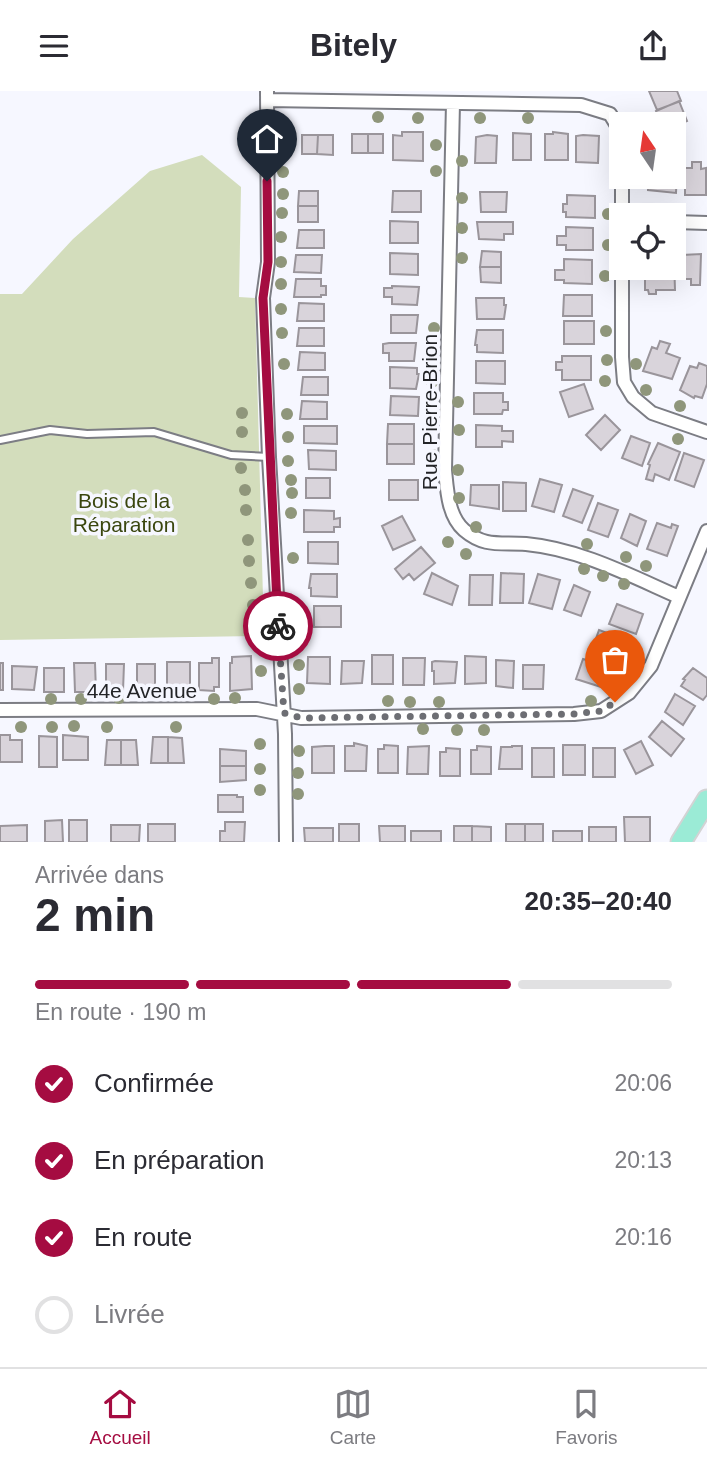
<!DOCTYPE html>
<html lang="fr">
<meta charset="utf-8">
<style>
body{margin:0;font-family:Arial,sans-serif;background:#f2f2f3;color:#2b2b33;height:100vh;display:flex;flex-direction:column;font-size:26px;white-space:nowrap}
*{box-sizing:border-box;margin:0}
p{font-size:23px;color:#7c7c81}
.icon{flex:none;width:38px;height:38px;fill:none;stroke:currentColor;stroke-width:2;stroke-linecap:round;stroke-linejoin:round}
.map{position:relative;height:751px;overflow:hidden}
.panel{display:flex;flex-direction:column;background:#fff;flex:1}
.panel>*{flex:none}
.needle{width:46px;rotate:347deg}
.controls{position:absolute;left:609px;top:21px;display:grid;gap:14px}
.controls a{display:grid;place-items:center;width:77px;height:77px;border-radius:0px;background:#fff;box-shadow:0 7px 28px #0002;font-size:35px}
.pin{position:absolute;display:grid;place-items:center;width:60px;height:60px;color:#fff;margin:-72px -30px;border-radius:50% 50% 50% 0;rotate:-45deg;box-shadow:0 0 7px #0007}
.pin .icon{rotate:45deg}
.courier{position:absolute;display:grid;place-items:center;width:70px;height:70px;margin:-35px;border:5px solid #a50c41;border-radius:50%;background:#fff;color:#222;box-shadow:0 2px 9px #0007}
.summary em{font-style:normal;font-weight:700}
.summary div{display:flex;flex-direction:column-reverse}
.summary{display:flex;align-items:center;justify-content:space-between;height:119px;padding:0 35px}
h1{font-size:46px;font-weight:700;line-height:52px}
.bar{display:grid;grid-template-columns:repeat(4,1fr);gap:10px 7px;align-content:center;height:84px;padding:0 35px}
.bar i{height:9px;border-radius:5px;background:#e1e1e2}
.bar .on{background:#a50c41}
.bar p{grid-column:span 4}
ol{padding:0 35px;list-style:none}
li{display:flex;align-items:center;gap:21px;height:77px}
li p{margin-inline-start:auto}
li .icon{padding:7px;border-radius:50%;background:#a50c41;color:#fff;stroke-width:4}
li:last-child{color:#7c7c81}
li i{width:38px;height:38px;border:4px solid #e1e1e2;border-radius:50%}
header{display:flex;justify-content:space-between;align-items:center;height:91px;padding:0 35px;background:#fff;font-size:32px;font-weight:700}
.dock{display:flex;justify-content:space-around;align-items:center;height:98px;border-top:2px solid #e1e1e2;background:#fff;font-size:19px;color:#7c7c81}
.dock a{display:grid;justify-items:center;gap:4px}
.dock .on{color:#a50c41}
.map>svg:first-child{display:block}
.green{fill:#d3ddbc}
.building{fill:#d9d4db;stroke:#9a959b;stroke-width:2}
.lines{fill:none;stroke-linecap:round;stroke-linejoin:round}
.service-casing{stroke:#7c7d84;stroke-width:10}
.minor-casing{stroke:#7c7d84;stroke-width:16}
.primary-casing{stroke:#d3d3d4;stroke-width:23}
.service{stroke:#fff;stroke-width:6}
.minor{stroke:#fff;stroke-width:12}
.primary{stroke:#9bebd6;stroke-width:19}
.tree{fill:#8f967b}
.done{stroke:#6d6e73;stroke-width:7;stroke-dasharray:0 12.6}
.route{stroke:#a50c41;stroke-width:9}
.labels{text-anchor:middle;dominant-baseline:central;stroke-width:7;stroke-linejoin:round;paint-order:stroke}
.street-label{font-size:21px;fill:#232427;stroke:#f6f7ff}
.park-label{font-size:21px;fill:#3a460f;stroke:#f6f7ff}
</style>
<header><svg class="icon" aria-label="menu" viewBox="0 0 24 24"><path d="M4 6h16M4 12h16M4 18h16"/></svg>Bitely<svg class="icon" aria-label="share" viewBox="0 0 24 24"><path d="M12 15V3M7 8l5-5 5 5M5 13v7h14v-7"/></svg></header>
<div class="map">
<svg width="707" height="751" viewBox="0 0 707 751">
<rect width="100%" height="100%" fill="#f6f7ff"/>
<path class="green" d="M202,64L241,96L239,206L255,207L264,545L0,549V203H22L73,148L150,80Z"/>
<path class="building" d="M649,0H677L681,10L657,19Z
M679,10L687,30L674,36V33H661L656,20Z
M402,41H423V70L393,69V44L402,45Z
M553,41L568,43V69H545V43H553Z
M513,42L531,43V69H513Z
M352,43H368V62H352Z
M368,43H383V62H368Z
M302,44H318L317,63H302Z
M318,44H333V64L317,63Z
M487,44L497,45L496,72H475L476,46Z
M583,44L599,45L598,72L576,71V45Z
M692,71H701V78L706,77V104H685V77H692Z
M674,78H677L676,102L648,99V86H674Z
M299,100H318V115H298Z
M393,100H421V121H392Z
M480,101H507L506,121H481Z
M567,104L595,105V127L566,126V121H563V113H567Z
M298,115H318V131H298Z
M390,130L418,131V152H390Z
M477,131H513V143H504V149L479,148Z
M566,136L593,137V159H566V154H557V145H566Z
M299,139H324V157H297Z
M482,160L501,161V176H480Z
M390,162L418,163V184L390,183Z
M701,163L700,194H691V188H682V164Z
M296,164H322L321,182L294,181Z
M674,167L675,199H656V203H649L648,199H645V177H674Z
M564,168L592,169V193L564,192V189H555V179H564Z
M480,176H501V192L481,191Z
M296,188H321V195H326V204H321V206H294Z
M392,195L419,196L417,214L392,213V206H384V197H392Z
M564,204H592V225H563Z
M476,207H504V214H506L504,228H477Z
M299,212L324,213V230H297Z
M391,224H418L416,242H391Z
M564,230H594V253H564Z
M299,237H324V255H297Z
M477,239H503V262L477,261V254H475Z
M660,250L670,253L666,262L680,267L672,288L643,280L652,256L657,258Z
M389,252H416L414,270H389V262H383V253Z
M300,261L325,262V279H298Z
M562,265H591V289H562V279H556V271H562Z
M476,270H505V293L476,292Z
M699,272L707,275V293L702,307L695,305L694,307L680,299L690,275L697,277Z
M390,276L417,277V283H419L416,298L390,297Z
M303,286H328V304H301Z
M584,293L593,318L569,326L560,301Z
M474,302H503V311H508V319H503L502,323H474Z
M391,305L419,306L418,325L390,324Z
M302,310L327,311V328H300Z
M605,324L620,339L601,359L586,344Z
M388,333H414V353H387Z
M476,334L502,335V340H513V351L502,350V356H476Z
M304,335H337V353L304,352Z
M631,345L650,352L642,375L622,367Z
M658,352L680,361L669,389L655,383L653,390L646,388L650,374L648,373Z
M387,353H414V373H387Z
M308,359L336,360V379L309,378Z
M684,362L704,369L694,396L675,389Z
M306,387H330V407H306Z
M540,388L562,394L554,421L532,415Z
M389,389H418V409H389Z
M503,391L526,392V420H503Z
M471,394H499V418L470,414Z
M573,398L593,405L582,432L563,425Z
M598,412L618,419L608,446L588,439Z
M304,419L334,420V428L340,427V436H334V441H304Z
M630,423L646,430L637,455L621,447Z
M402,425L415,449L393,459L382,435Z
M657,432L671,437L672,433L678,435L667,465L647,458Z
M308,451H338V473L308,472Z
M421,456L435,472L414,489L409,483L403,488L395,478Z
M432,482L458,495L452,514L424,503Z
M501,482L524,483L523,512H500Z
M311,483H337V506L311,505V497H309Z
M538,483L560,489L552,518L529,512Z
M470,484H493L492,514H469Z
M574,494L590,501L581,525L564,519Z
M617,513L643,523L636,543L609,533Z
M314,515H341V536H314Z
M599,539L626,549L619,569L592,559Z
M372,564H393V593H372Z
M251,565L252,598L230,600V572H232V566Z
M465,565L486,566V592L465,593Z
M308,566H330V593L307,592Z
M212,567H219V596H214V600L199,599V572H212Z
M403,567H425L424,594H403Z
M583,568L609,576L601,596L576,588Z
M496,569L514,570L513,597L496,595Z
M342,570H364L362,592L341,593Z
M435,570L457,571L455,592L434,593V580H432V571Z
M167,571H190V599H167Z
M0,572H3V599H0Z
M74,572H95L96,601H75Z
M106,573H124L123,600L106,598Z
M137,573H155V600L137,599Z
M523,574H544L543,598H523Z
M12,575L37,576L34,599L12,598Z
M44,577H64V601H44Z
M693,577L707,587V604L703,609L681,595L685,589L683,588Z
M675,603L695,615L683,634L665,621Z
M662,630L684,648L671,665L649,646Z
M0,644H10V649H22V671H0Z
M63,644L88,646V669H63Z
M39,645L57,646V676H39Z
M153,646H168V672H151Z
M168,646L182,647L184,672H168Z
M107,649H121V674H105Z
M121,649H136L138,674H121Z
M641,650L653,674L636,683L624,659Z
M354,652L367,655L366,680H345V655H354Z
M384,654L398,655V682H378V658H384Z
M563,654H585V684H563Z
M325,655H334V682H312V656Z
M429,655L428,683H407L408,656Z
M477,655L491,656V683H471V659H477Z
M512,655H522V678H499L501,656H512Z
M446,657L460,658V685H440V661H446Z
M532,657H554V686H532Z
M593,657H615V686H593Z
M220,658L246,660V675H220Z
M220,675H246V689L220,691Z
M218,704H237V706H243V721H218Z
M624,726H650V751H625Z
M62,729L63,751H45V730Z
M69,729H87V751H69Z
M225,731H245L244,751H220V740H225Z
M148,733H175V751H148Z
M339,733H359V751H339Z
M506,733H525V751H506Z
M525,733H543V751H525Z
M27,734V751H0V735Z
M111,734H140L139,751H111Z
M379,735H405V751H380Z
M454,735H472V751H454Z
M472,735L491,736V751H472Z
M589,736H616V751H589Z
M304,737H333V751H305Z
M411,740H441V751H411Z
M553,740H582V751H553Z"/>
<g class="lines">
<defs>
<path id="service" d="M0,349L50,339L87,343L154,341L231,364L269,366"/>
<path id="minor" d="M267,0L268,171L263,207L269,366L285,643L286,751
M267,9L581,14L610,23L621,41
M453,12L445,379C447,399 448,425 464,439C485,457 501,451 526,453C580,458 631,485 679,506
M622,124V86
M674,131L707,132
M622,177V266L624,291L633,306L652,322L707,341
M0,619L257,618L301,627L574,623L601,620L629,602L651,575L707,440"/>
<path id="primary" d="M681,751L707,709"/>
</defs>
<use href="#service" class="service-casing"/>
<use href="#minor" class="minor-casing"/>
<use href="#primary" class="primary-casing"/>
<use href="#service" class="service"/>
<use href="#minor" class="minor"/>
<use href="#primary" class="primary"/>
</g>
<g class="tree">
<circle cx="378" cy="26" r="6"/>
<circle cx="418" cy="27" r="6"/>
<circle cx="480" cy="27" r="6"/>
<circle cx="528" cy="27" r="6"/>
<circle cx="284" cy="44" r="6"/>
<circle cx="436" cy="54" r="6"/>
<circle cx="462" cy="70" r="6"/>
<circle cx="436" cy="80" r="6"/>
<circle cx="283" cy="81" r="6"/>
<circle cx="283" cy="103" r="6"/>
<circle cx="462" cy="107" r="6"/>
<circle cx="282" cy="122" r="6"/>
<circle cx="608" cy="123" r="6"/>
<circle cx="462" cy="137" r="6"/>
<circle cx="281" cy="146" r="6"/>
<circle cx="608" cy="154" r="6"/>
<circle cx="462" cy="167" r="6"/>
<circle cx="281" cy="171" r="6"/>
<circle cx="605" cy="185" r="6"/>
<circle cx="281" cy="193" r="6"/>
<circle cx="281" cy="218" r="6"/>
<circle cx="434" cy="237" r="6"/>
<circle cx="606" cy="240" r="6"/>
<circle cx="282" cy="242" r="6"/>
<circle cx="607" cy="269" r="6"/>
<circle cx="284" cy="273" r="6"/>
<circle cx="636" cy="273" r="6"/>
<circle cx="605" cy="290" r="6"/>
<circle cx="432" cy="291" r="6"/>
<circle cx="646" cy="299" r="6"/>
<circle cx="458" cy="311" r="6"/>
<circle cx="680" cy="315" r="6"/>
<circle cx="433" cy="316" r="6"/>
<circle cx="242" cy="322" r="6"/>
<circle cx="287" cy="323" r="6"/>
<circle cx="459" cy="339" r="6"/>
<circle cx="242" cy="341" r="6"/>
<circle cx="288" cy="346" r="6"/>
<circle cx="678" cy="348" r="6"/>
<circle cx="433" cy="364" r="6"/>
<circle cx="288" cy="370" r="6"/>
<circle cx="241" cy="377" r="6"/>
<circle cx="458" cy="379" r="6"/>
<circle cx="291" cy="389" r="6"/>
<circle cx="245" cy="399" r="6"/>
<circle cx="292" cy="402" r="6"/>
<circle cx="459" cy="407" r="6"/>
<circle cx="246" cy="419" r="6"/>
<circle cx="291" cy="422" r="6"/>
<circle cx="476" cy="436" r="6"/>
<circle cx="248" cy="449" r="6"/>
<circle cx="448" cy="451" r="6"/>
<circle cx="587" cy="453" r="6"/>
<circle cx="466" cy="463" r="6"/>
<circle cx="626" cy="466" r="6"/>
<circle cx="293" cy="467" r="6"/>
<circle cx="249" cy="470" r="6"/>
<circle cx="646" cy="475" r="6"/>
<circle cx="584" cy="478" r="6"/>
<circle cx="603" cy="485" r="6"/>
<circle cx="251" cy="492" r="6"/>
<circle cx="624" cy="493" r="6"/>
<circle cx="253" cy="514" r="6"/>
<circle cx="636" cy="571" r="6"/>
<circle cx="299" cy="574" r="6"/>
<circle cx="261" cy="580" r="6"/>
<circle cx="620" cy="592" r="6"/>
<circle cx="299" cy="598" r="6"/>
<circle cx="119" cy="607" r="6"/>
<circle cx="235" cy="607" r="6"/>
<circle cx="51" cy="608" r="6"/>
<circle cx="81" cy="608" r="6"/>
<circle cx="214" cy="608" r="6"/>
<circle cx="388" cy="610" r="6"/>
<circle cx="591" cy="610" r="6"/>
<circle cx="410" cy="611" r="6"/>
<circle cx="439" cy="611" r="6"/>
<circle cx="74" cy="635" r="6"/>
<circle cx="21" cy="636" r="6"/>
<circle cx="52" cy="636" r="6"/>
<circle cx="107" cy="636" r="6"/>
<circle cx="176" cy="636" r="6"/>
<circle cx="423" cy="638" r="6"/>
<circle cx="457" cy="639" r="6"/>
<circle cx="484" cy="639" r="6"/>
<circle cx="260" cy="653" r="6"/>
<circle cx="299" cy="660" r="6"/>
<circle cx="260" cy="678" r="6"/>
<circle cx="298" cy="682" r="6"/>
<circle cx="260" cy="699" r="6"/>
<circle cx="298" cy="703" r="6"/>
</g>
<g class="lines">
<path class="done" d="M278,535L284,622L301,627L574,623L601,620L615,611"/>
<path class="route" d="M267,90L268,171L263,207L278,535"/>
</g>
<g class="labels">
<g class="street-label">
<text transform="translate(429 321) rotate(-90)">Rue Pierre-Brion</text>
<text x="142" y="599">44e Avenue</text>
</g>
<g class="park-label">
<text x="124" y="409">Bois de la<tspan x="124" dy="24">Réparation</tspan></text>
</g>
</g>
</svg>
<div class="controls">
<a><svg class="needle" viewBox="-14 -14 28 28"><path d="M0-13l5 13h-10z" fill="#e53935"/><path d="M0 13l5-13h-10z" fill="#7c7c81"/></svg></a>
<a><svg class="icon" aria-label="locate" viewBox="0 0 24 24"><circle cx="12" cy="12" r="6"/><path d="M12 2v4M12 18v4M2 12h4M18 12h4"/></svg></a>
</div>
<div class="pin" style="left:615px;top:611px;background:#ea580c"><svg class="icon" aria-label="bag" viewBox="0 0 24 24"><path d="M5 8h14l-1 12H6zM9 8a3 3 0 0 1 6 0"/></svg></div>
<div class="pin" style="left:267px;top:90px;background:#1f2937"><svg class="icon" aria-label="home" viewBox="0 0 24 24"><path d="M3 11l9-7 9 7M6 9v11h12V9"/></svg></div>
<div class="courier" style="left:278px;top:535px"><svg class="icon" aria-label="bike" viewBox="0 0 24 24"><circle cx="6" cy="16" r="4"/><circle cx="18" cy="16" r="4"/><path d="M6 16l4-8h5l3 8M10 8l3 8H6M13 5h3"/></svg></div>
</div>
<section class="panel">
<div class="summary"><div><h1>2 min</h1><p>Arrivée dans</p></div><em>20:35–20:40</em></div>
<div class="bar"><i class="on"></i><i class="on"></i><i class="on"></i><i></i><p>En route · 190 m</p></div>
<ol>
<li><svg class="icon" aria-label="check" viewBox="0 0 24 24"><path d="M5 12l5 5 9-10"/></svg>Confirmée<p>20:06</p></li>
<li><svg class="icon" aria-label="check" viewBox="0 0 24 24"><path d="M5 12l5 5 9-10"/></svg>En préparation<p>20:13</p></li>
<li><svg class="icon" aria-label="check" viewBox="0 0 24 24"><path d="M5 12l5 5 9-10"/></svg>En route<p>20:16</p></li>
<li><i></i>Livrée</li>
</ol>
</section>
<nav class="dock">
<a class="on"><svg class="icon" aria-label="home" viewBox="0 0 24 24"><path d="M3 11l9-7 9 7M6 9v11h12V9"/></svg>Accueil</a>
<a><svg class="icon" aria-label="map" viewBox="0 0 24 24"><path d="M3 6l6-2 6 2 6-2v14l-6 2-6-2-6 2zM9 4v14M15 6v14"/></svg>Carte</a>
<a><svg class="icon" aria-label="saved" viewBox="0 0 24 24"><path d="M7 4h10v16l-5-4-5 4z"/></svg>Favoris</a>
</nav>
